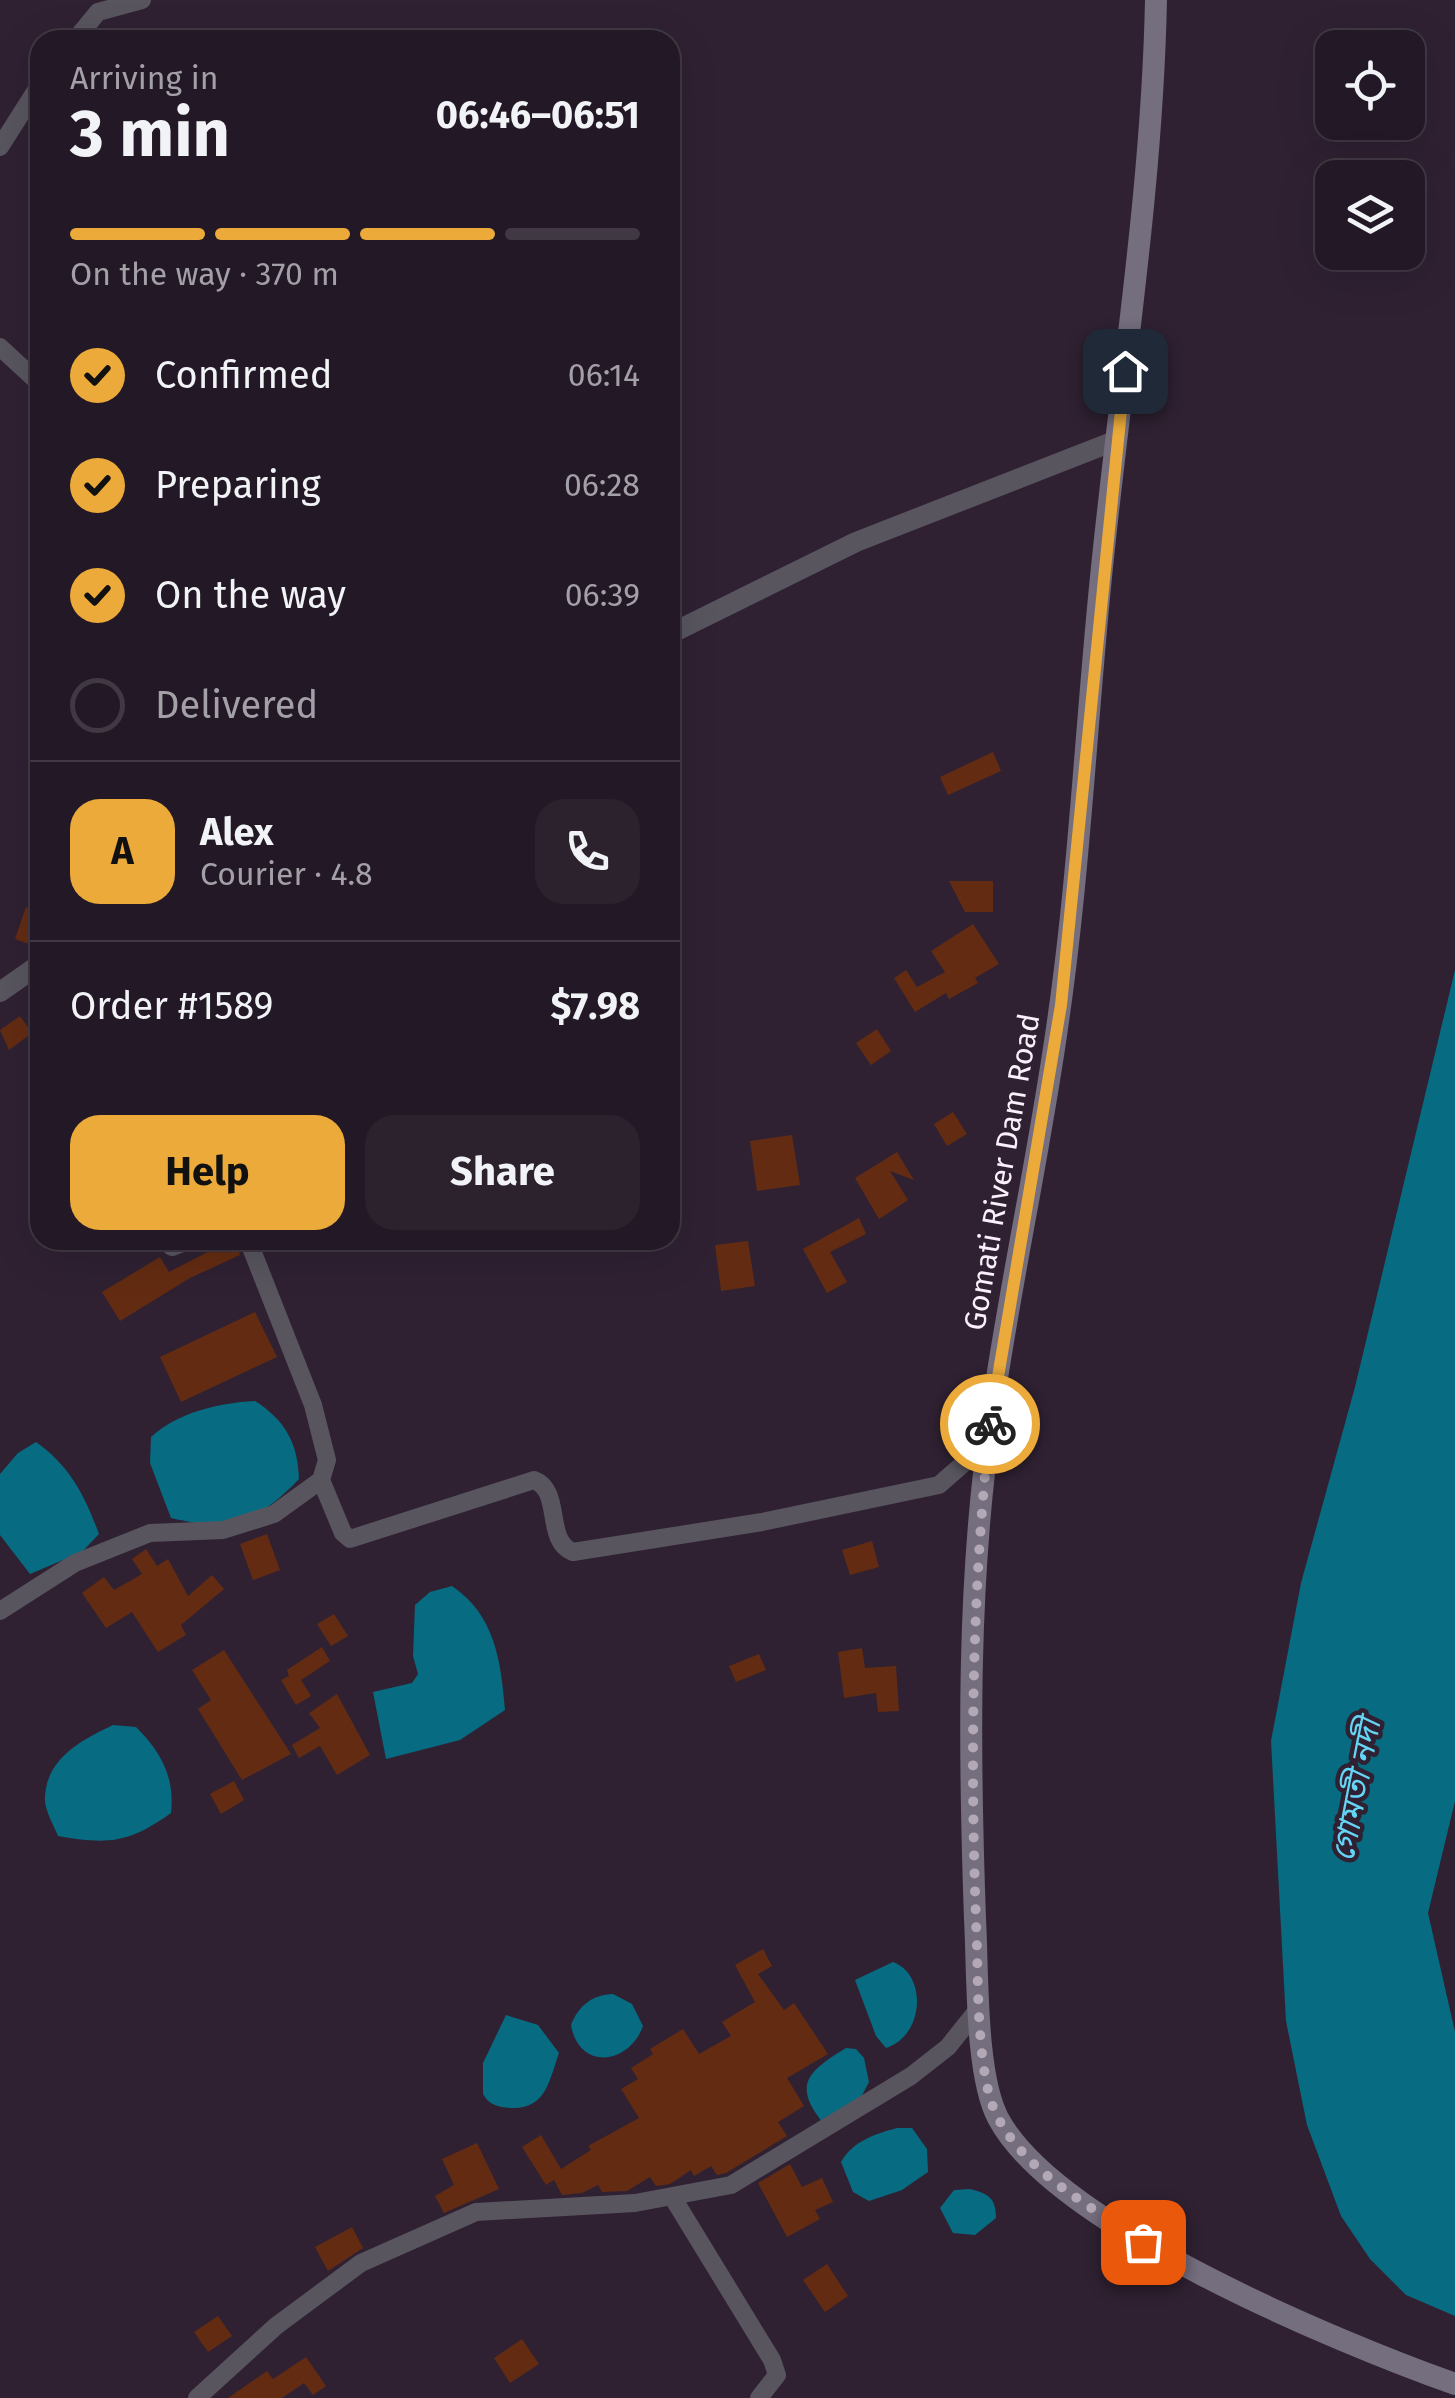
<!DOCTYPE html>
<meta charset="utf-8">
<style>
body{margin:0;font-family:"Fira Sans","Noto Sans Bengali",sans-serif;background:#2b222e;color:#f1f3f6;height:100vh;display:flex;flex-direction:column;font-size:38px;white-space:nowrap}
*{box-sizing:border-box;margin:0}
p{font-size:32px;color:#a3a0a7}
.icon{flex:none;width:55px;height:55px;fill:none;stroke:currentColor;stroke-width:2;stroke-linecap:round;stroke-linejoin:round}
.map{position:relative;flex:1;overflow:hidden}
.panel{position:absolute;left:30px;top:30px;width:650px;height:1220px;display:flex;flex-direction:column;background:#231926;border-radius:30px;box-shadow:0 10px 40px #0002,0 0 0 2px #403843}
.panel>*{flex:none}
.buttons{position:absolute;left:1315px;top:30px;display:grid;gap:20px}
.buttons a{display:grid;place-items:center;width:110px;height:110px;border-radius:20px;background:#231926;box-shadow:0 10px 40px #0002,0 0 0 2px #403843;font-size:50px}
.pin{position:absolute;display:grid;place-items:center;width:85px;height:85px;color:#fff;margin:-42px;border-radius:20px;box-shadow:0 5px 15px #0006}
.courier{position:absolute;display:grid;place-items:center;width:100px;height:100px;margin:-50px;border:8px solid #ebaa39;border-radius:50%;background:#fff;color:#222;box-shadow:0 2px 12px #0007}
.head em{font-style:normal;font-weight:700}
.head div{display:flex;flex-direction:column-reverse}
.head{display:flex;align-items:center;justify-content:space-between;height:170px;padding:0 40px}
h1{font-size:65px;font-weight:700;line-height:75px}
.bar{display:grid;grid-template-columns:repeat(4,1fr);gap:15px 10px;align-content:center;height:120px;padding:0 40px}
.bar i{height:12px;border-radius:8px;background:#403843}
.bar .current{background:#ebaa39}
.bar p{grid-column:span 4}
.line{display:flex;align-items:center;gap:25px;padding:0 40px;border-top:2px solid #403843}
.line div{flex:1}
.round{display:grid;place-items:center;flex:none;width:105px;height:105px;border-radius:30px;background:#2b222e}
ol{padding:0 40px;list-style:none}
li{display:flex;align-items:center;gap:30px;height:110px}
li p{margin-inline-start:auto}
li .icon{padding:10px;border-radius:50%;background:#ebaa39;color:#111;stroke-width:4}
li:last-child{color:#a3a0a7}
li i{width:55px;height:55px;border:5px solid #403843;border-radius:50%}
.primary-button{display:flex;gap:20px;margin-top:auto;padding:20px 40px}
.primary-button a{flex:1;height:115px;border-radius:30px;background:#ebaa39;color:#111;font-size:40px;font-weight:700;line-height:115px;text-align:center}
.primary-button a+a{background:#2b222e;color:#f1f3f6}
.map>svg:first-child{display:block}
.water{fill:#076b82}
.building{fill:#632c12}
.lines{fill:none;stroke-linecap:round;stroke-linejoin:round}
.minor{stroke:#58555f;stroke-width:18}
.tertiary{stroke:#58555f;stroke-width:20}
.secondary{stroke:#746e7e;stroke-width:22}
.done{stroke:#b3a8b5;stroke-width:10;stroke-dasharray:0 18}
.route{stroke:#ebaa39;stroke-width:12}
.labels{text-anchor:middle;dominant-baseline:central;stroke-width:9;stroke-linejoin:round;paint-order:stroke}
.street-label{font-size:30px;fill:#faf0fc;stroke:#2f2132}
.water-label{font-size:32px;font-style:italic;fill:#65d5f6;stroke:#2f2132}
</style>
<div class="map">
<svg width="1455" height="2398" viewBox="0 0 1455 2398">
<rect width="100%" height="100%" fill="#2f2132"/>
<path class="water" d="M1455,970V1801L1428,1913L1455,2032V2316L1406,2295L1370,2259L1341,2216L1307,2125L1286,2021L1271,1741L1301,1583L1355,1387Z
M255,1401C285,1420 298,1443 299,1479C257,1523 230,1532 171,1518L150,1463L151,1437C179,1412 218,1403 255,1401Z
M36,1442C70,1466 85,1496 99,1534L82,1552L30,1574L0,1535V1474L18,1453Z
M452,1586C495,1615 501,1661 505,1710L460,1740L386,1759L373,1692L412,1683L418,1674L413,1656L415,1605L430,1592Z
M113,1725L136,1727C161,1752 175,1777 171,1813C129,1843 108,1845 58,1836C54,1826 44,1809 45,1798C46,1758 82,1740 113,1725Z
M893,1962C928,1975 924,2036 886,2048L876,2036L855,1980Z
M613,1994L632,2004L643,2026C629,2065 579,2071 571,2025C579,2005 592,1995 613,1994Z
M506,2015L538,2025L559,2053C549,2081 546,2110 510,2108C498,2107 489,2105 483,2094V2063Z
M846,2048L856,2049L864,2058L869,2082L859,2101L824,2124C791,2084 809,2071 846,2048Z
M897,2128H912L927,2149L928,2172L902,2190L869,2201L853,2192L841,2162C853,2141 875,2134 897,2128Z
M970,2189C989,2194 996,2198 996,2218L975,2235L953,2233L940,2208L954,2190Z"/>
<path class="building" d="M993,752L1001,771L948,795L940,777Z
M949,881H993V912H965Z
M26,907L40,912L34,946L15,939Z
M973,924L999,964L975,978L978,983L949,999L946,993L915,1012L894,978L906,970L917,987L945,972L931,951Z
M20,1016L32,1033L9,1050L0,1030Z
M877,1029L891,1051L871,1065L856,1043Z
M953,1112L967,1134L947,1146L934,1124Z
M792,1135L800,1185L757,1191L750,1141Z
M897,1152L914,1180L890,1171L908,1200L879,1219L855,1178Z
M859,1218L866,1234L830,1252L847,1282L827,1293L803,1249Z
M231,1240H236L240,1255L190,1278L120,1321L102,1292L160,1257L169,1272Z
M748,1241L755,1286L721,1291L715,1245Z
M255,1312L277,1357L181,1402L160,1357Z
M267,1534L280,1570L253,1580L240,1544Z
M872,1541L879,1567L850,1575L842,1550Z
M146,1549L157,1566L168,1559L188,1596L212,1575L224,1589L181,1625L186,1635L158,1652L132,1612L106,1628L82,1593L104,1577L114,1590L142,1574L132,1559Z
M334,1614L348,1636L331,1646L317,1624Z
M322,1647L330,1661L301,1680L311,1696L296,1705L281,1680L289,1676L287,1670Z
M862,1648L865,1668L896,1666L899,1711L878,1712L876,1693L844,1698L838,1652Z
M224,1650L291,1754L242,1780L198,1709L211,1700L192,1670Z
M759,1654L766,1670L736,1682L729,1666Z
M337,1694L370,1755L337,1775L320,1746L299,1758L292,1745L320,1728L309,1713Z
M234,1781L244,1800L221,1814L210,1794Z
M763,1949L772,1966L758,1974L784,2010L794,2003L828,2054L787,2078L804,2106L778,2122L787,2136L726,2173L717,2175L711,2166L694,2176L691,2170L670,2184L656,2186L650,2177L627,2191L602,2192L598,2185L582,2193L562,2195L554,2180L546,2185L522,2147L541,2135L561,2169L591,2150L588,2146L639,2118L621,2089L638,2079L631,2068L653,2054L650,2049L683,2029L699,2054L731,2036L722,2022L755,2002L735,1965Z
M477,2143L499,2189L444,2213L435,2196L454,2185L442,2159Z
M790,2164L802,2187L822,2178L833,2202L815,2210L820,2219L787,2237L758,2183Z
M352,2227L363,2248L328,2271L315,2247Z
M827,2264L848,2296L825,2312L803,2280Z
M218,2316L232,2336L208,2352L194,2332Z
M522,2339L539,2364L510,2383L494,2358Z
M306,2357L326,2386L313,2395L304,2383L282,2398H228L267,2371L273,2379Z"/>
<g class="lines">
<path class="minor" d="M75,40L98,12L142,0
M0,147L40,84
M0,347L40,384
M163,1240L172,1247L190,1240
M321,1480L343,1533L350,1539L534,1480C563,1491 544,1541 573,1552L762,1522L939,1485L971,1457L985,1427
M0,1611L75,1563L150,1533L223,1530L274,1514L321,1480L327,1460L313,1405L248,1240
M673,2198L772,2360L777,2375L759,2398
M197,2398L276,2326L361,2263L476,2212L635,2203L731,2185L911,2076L948,2047L979,2008"/>
<path class="tertiary" d="M670,634L856,542L1117,440
M0,992L40,964"/>
<path class="secondary" d="M1156,0C1152,197 1119,391 1100,587C1086,729 1079,873 1059,1014C1041,1147 1011,1278 992,1411C967,1578 969,1750 975,1919C978,1971 975,2074 998,2118C1055,2226 1340,2343 1455,2384"/>
</g>
<g class="lines">
<path class="done" d="M990,1424C971,1599 970,1772 977,1948C978,1991 978,2077 996,2114C1025,2173 1091,2206 1143,2242"/>
<path class="route" d="M990,1424L1061,1005L1125,371"/>
</g>
<g class="labels">
<g class="street-label">
<text transform="translate(1002 1172) rotate(-80)">Gomati River Dam Road</text>
</g>
<g class="water-label">
<text transform="translate(1356 1790) rotate(-79)">গোমতী নদী</text>
</g>
</g>
</svg>
<div class="buttons">
<a><svg class="icon" aria-label="locate" viewBox="0 0 24 24"><circle cx="12" cy="12" r="6"/><path d="M12 2v4M12 18v4M2 12h4M18 12h4"/></svg></a>
<a><svg class="icon" aria-label="layers" viewBox="0 0 24 24"><path d="M12 4l9 5-9 5-9-5zM3 14l9 5 9-5"/></svg></a>
</div>
<div class="pin" style="left:1143px;top:2242px;background:#ea580c"><svg class="icon" aria-label="bag" viewBox="0 0 24 24"><path d="M5 8h14l-1 12H6zM9 8a3 3 0 0 1 6 0"/></svg></div>
<div class="pin" style="left:1125px;top:371px;background:#1f2937"><svg class="icon" aria-label="home" viewBox="0 0 24 24"><path d="M3 11l9-7 9 7M6 9v11h12V9"/></svg></div>
<div class="courier" style="left:990px;top:1424px"><svg class="icon" aria-label="bike" viewBox="0 0 24 24"><circle cx="6" cy="16" r="4"/><circle cx="18" cy="16" r="4"/><path d="M6 16l4-8h5l3 8M10 8l3 8H6M13 5h3"/></svg></div>
<section class="panel">
<div class="head"><div><h1>3 min</h1><p>Arriving in</p></div><em>06:46–06:51</em></div>
<div class="bar"><i class="current"></i><i class="current"></i><i class="current"></i><i></i><p>On the way · 370 m</p></div>
<ol>
<li><svg class="icon" aria-label="check" viewBox="0 0 24 24"><path d="M5 12l5 5 9-10"/></svg>Confirmed<p>06:14</p></li>
<li><svg class="icon" aria-label="check" viewBox="0 0 24 24"><path d="M5 12l5 5 9-10"/></svg>Preparing<p>06:28</p></li>
<li><svg class="icon" aria-label="check" viewBox="0 0 24 24"><path d="M5 12l5 5 9-10"/></svg>On the way<p>06:39</p></li>
<li><i></i>Delivered</li>
</ol>
<div class="line" style="height:180px"><b class="round" style="background:#ebaa39;color:#111">A</b><div><b>Alex</b><p>Courier · 4.8</p></div><a class="round"><svg class="icon" aria-label="phone" viewBox="0 0 24 24"><path d="M5 4h4l2 5-3 2q2 4 5 5l2-3 5 2v4C11 20 4 13 5 4z"/></svg></a></div>
<div class="line" style="height:130px"><div>Order #1589</div><b>$7.98</b></div>
<div class="primary-button"><a>Help</a><a>Share</a></div>
</section>
</div>
